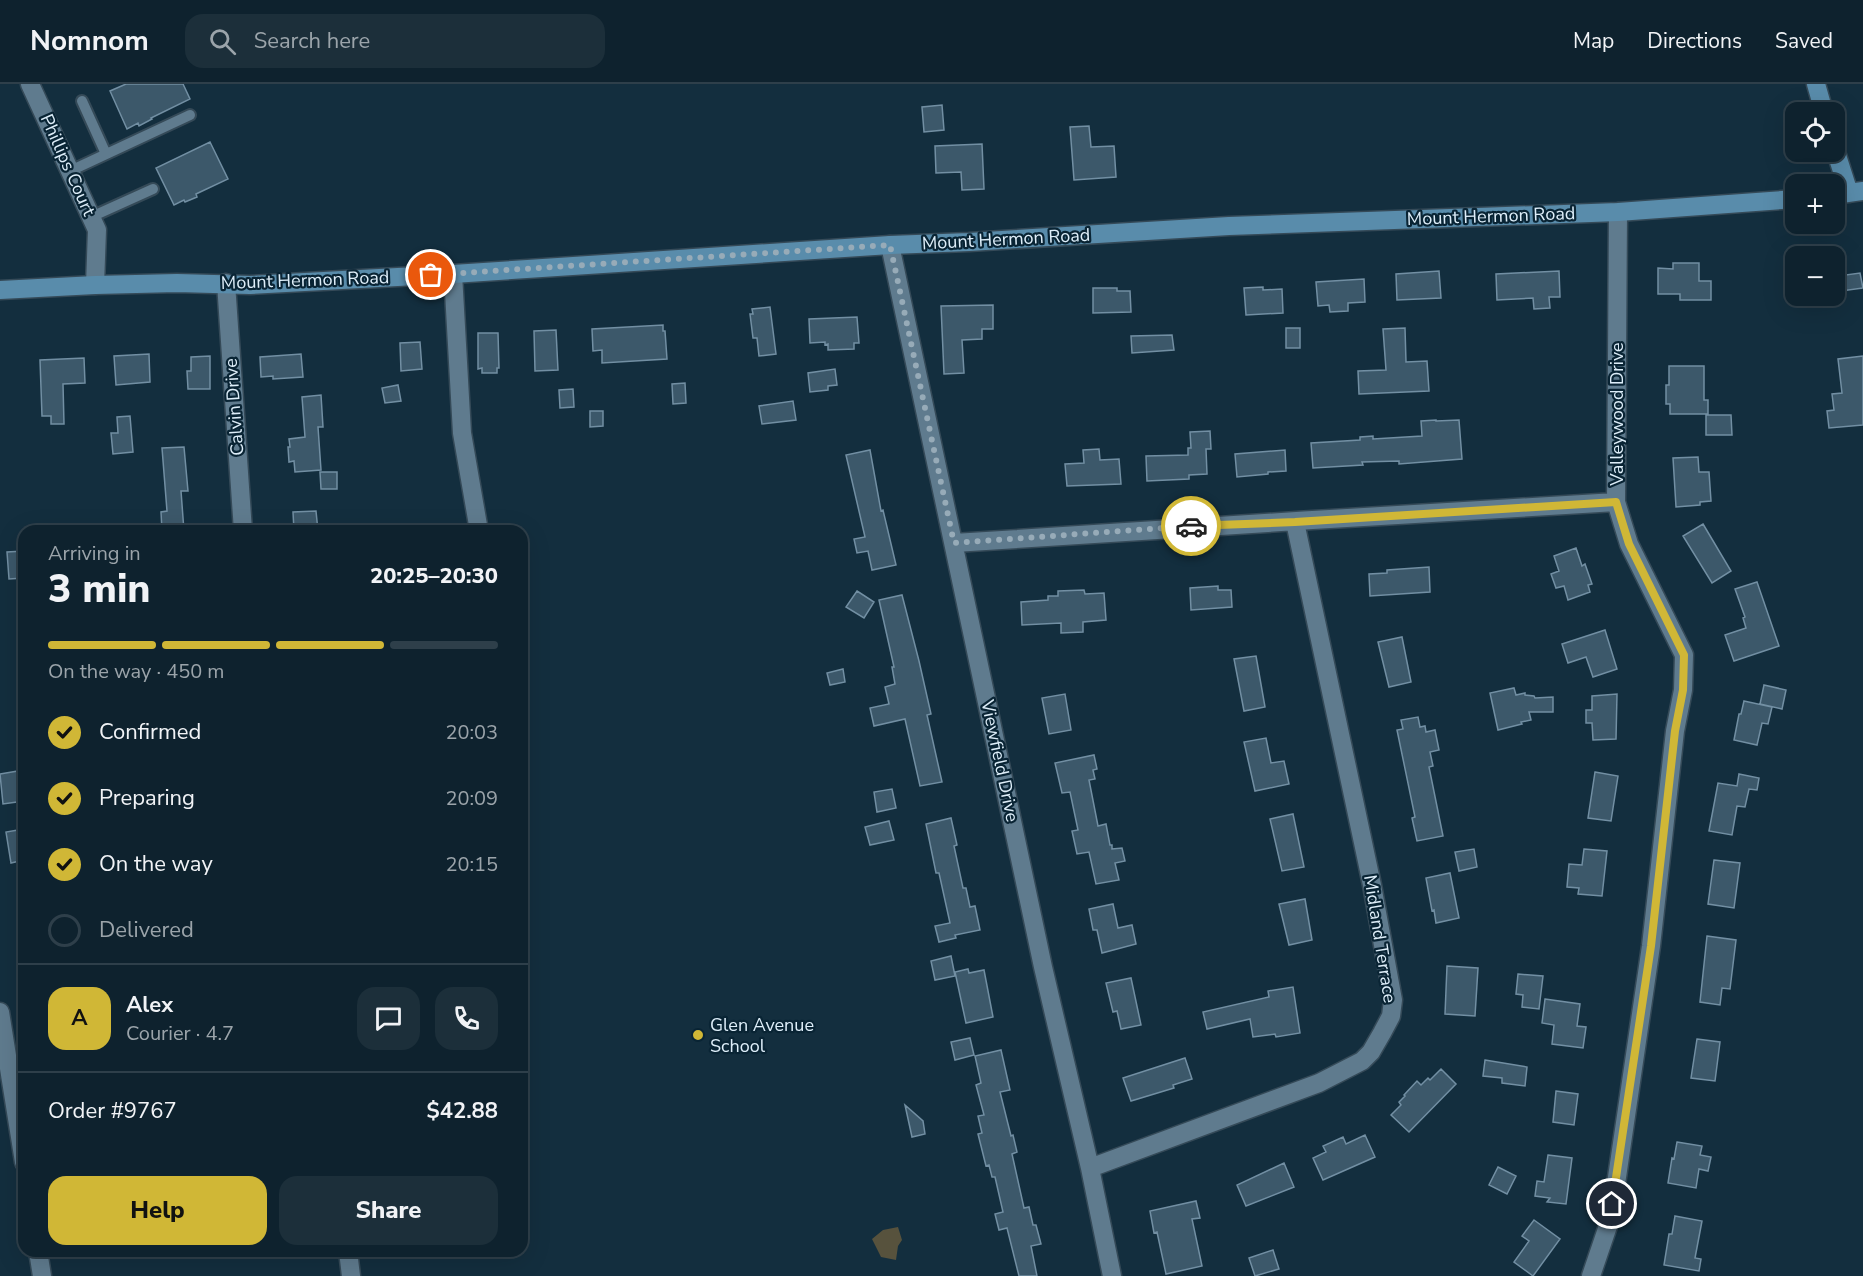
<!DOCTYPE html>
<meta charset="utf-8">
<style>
body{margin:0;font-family:"Nunito Sans",sans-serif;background:#1c2f3a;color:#f1f3f6;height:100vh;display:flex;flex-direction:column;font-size:22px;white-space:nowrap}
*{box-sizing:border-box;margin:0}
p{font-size:20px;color:#9ba4aa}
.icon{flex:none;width:33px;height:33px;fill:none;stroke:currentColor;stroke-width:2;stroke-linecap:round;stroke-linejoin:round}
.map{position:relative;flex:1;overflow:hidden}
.sheet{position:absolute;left:18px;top:441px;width:510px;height:732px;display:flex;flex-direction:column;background:#0e222e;border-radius:18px;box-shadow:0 6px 24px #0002,0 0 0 2px #2e3f4a}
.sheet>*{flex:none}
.controls{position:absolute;left:1785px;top:18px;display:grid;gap:12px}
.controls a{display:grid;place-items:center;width:60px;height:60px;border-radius:12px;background:#0e222e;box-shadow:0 6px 24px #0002,0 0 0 2px #2e3f4a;font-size:30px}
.pin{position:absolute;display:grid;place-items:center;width:51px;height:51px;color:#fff;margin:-26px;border:3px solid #fff;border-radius:50%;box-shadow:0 2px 6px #0007}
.courier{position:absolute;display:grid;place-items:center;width:60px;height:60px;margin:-30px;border:4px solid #d0b736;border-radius:50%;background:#fff;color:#222;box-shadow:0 2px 8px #0007}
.head em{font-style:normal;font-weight:800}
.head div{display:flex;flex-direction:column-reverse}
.head{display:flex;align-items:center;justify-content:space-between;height:102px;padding:0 30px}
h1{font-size:39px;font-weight:800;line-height:45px}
.bar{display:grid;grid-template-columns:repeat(4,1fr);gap:9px 6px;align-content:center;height:72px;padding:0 30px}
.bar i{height:8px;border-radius:4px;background:#2e3f4a}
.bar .active{background:#d0b736}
.bar p{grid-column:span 4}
.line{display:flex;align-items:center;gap:15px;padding:0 30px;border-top:2px solid #2e3f4a}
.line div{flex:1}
.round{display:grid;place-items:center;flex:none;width:63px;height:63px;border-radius:18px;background:#1c2f3a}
ol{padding:0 30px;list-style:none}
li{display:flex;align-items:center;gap:18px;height:66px}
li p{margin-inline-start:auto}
li .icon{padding:6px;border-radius:50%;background:#d0b736;color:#111;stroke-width:4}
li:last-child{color:#9ba4aa}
li i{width:33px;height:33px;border:3px solid #2e3f4a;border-radius:50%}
.action{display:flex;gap:12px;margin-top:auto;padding:12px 30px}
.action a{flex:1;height:69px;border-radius:18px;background:#d0b736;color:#111;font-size:24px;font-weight:800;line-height:69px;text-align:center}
.action a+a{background:#1c2f3a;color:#f1f3f6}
header{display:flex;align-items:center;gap:36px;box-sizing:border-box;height:84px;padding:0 30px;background:#0e222e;border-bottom:2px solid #2e3f4a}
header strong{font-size:28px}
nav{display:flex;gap:33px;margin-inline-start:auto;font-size:21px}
.search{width:420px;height:54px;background:#1c2f3a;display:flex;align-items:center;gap:15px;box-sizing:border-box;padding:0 21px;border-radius:18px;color:#9ba4aa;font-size:22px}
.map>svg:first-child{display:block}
.green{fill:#57523d}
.building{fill:#3c586a;stroke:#728fa3;stroke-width:1.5}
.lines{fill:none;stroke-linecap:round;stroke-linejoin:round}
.lane-casing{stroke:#354a58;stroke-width:14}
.street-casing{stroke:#354a58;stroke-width:21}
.secondary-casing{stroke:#354a58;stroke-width:21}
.lane{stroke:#5f7b8e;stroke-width:10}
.street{stroke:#5f7b8e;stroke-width:18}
.secondary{stroke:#598cab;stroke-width:18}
.done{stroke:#97abb8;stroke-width:6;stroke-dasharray:0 10.8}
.route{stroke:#d0b736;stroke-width:8}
.poi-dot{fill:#d0b736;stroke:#092434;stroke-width:2}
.labels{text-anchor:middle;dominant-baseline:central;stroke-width:4.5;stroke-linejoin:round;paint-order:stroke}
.street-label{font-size:18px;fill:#deeef9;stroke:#092434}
.poi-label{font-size:18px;fill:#deeef9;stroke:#092434;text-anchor:start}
</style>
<header>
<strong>Nomnom</strong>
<div class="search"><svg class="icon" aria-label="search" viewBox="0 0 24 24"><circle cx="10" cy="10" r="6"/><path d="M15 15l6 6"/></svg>Search here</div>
<nav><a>Map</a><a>Directions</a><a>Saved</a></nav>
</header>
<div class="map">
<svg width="1863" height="1192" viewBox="0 0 1863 1192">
<rect width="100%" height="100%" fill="#132e3e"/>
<path class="green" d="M898,1143L902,1156L898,1162L896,1176L881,1173L872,1155L883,1146Z"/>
<path class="building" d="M126,0H183L190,15L151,34L152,35L139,42L138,39L127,45L110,7Z
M942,21L944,46L924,48L922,23Z
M1089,42L1091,63L1114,62L1116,93L1074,96L1070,43Z
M210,58L228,95L196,110L197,113L185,118L184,116L174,121L156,84Z
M982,60L984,105L962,106L961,88L936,89L935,62Z
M1834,166H1842L1846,191L1860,189L1863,204L1834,208Z
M1673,179H1699V197H1711V216H1680V210H1658V184L1673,185Z
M1439,187L1441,214L1397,216L1396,190Z
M1559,187L1560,213H1549L1550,224L1534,225L1533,214L1497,216L1496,190Z
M1364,195L1365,218L1348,219V227L1330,228L1329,221L1318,222L1316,198Z
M1263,203V206L1282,205L1283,229L1246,231L1244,204Z
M1093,204H1117V207H1130L1131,228L1093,229Z
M993,221V245H982V255L962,256L964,289L944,290L941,222Z
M770,223L776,270L759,272L757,254H753L750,230H753L752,225Z
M857,233L859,259H854V265L828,266V260L825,261V258L810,259L809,235Z
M663,241V247H665L667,275L602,279V266L593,267L592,245Z
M1286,244H1300V264H1286Z
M1405,244L1406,278L1427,277L1429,307L1359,310L1358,287L1386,286L1383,245Z
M556,246L558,286L535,287L534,247Z
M478,249H498L499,284H497V289H482V284L478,285Z
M1172,251L1174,266L1132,269L1131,252Z
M420,258L422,285L401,287L400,259Z
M149,270L150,298L116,301L114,272Z
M301,270L303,293L273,295V292L261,293L260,273Z
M210,272V305H188L187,287H191V273Z
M1863,272V341L1829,344L1827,327L1834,326L1832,310L1842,309L1838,275Z
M84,274L85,299L63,300L64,340H51V332H42L40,276Z
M1669,282H1704V316H1708V330H1670V320H1666V301H1669Z
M835,285L837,301L828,302V306L810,308L808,289Z
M685,299L686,319L673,320L672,300Z
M398,301L401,317L385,319L382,304Z
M573,305L574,323L560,324L559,306Z
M321,311L323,343H318L321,386L295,388L294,377L289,378L288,363H290L289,355L305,353L302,313Z
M793,317L796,336L762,340L759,322Z
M590,327H603V342L590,343Z
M1706,331H1731L1732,351H1706Z
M130,332L133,368L113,370L111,349H118L117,333Z
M1436,336V337L1459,336L1462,375L1399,380V377L1362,378L1363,381L1313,384L1311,359L1360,356V353L1373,352V355L1422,352L1421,337Z
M1210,347L1211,365H1206L1207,390L1189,391V395L1147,397L1146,372L1188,371V364H1191L1190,348Z
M184,363L188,407H181L184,447H162L161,428L167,427L162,364Z
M1099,365L1100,376L1119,375L1121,400L1067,402L1065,380L1084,379L1083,366Z
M870,366L881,427L883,426L896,481L872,486L868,467L857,469L854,455L865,453L846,371Z
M1285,366L1286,387L1268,388V390L1237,393L1235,370Z
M1698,373L1699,388H1709L1711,417L1700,418V421L1676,423L1673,374Z
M320,388H337V405H321Z
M316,427L318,447H294L293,428Z
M1703,440L1731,487L1712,499L1683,452Z
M1576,464L1582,482L1585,480L1592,500L1588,501L1590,508L1568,516L1564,502L1556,504L1551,490L1559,487L1554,472Z
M24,467V494L9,495L7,468Z
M1429,483L1430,508L1370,512L1369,490L1387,489V486Z
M1757,498L1779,562L1734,577L1725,551L1746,544L1743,534L1745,533L1735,505Z
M1218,502V506H1231L1232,523L1191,526L1190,504Z
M1084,506L1085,510L1104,509L1106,536L1083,538V548L1061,549V539L1022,541L1021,518L1048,516V512H1058V507Z
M857,507L874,518L864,534L846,523Z
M902,511L919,577L931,630L927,631L942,698L920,702L905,635L874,642L870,624L889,620L885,603L895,600L892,583H894L879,516Z
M1605,546L1617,585L1593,593L1586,573L1568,579L1562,560Z
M1402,553L1411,598L1389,603L1378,558Z
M1256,572L1265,623L1244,627L1234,575Z
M843,585L845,598L830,601L827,589Z
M1764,601L1786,606L1782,625L1760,620Z
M1514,604L1516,611L1525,609V611L1534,612L1535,614L1553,613V628H1529L1531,636L1521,638L1522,640L1498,646L1490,609Z
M1065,610L1071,646L1049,650L1042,614Z
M1617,610L1616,655L1593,656L1592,639H1586V626H1592V612Z
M1744,617L1772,623L1768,640L1762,639L1757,661L1734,656L1739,630H1741Z
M1418,633L1420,643L1425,642L1426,648L1435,646L1439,666L1430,668L1433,682L1429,683L1443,752L1417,757L1412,734L1415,733L1397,646L1403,645L1401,636Z
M1266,654L1271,679L1284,677L1289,700L1255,707L1244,658Z
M1094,671L1097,685L1093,686L1095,695L1089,696L1098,742L1106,740L1110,761H1112V765L1122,764L1125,777L1115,779L1119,796L1096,800L1089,768L1077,770L1072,747L1078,746L1070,708L1062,709L1055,679Z
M24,686V717L3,720L0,690Z
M1595,688L1618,692L1611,737L1588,734Z
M1739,690L1759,694L1757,706L1749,705L1745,723L1737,722L1732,751L1709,747L1718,699L1737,702Z
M892,705L896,724L877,728L874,708Z
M1293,730L1304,783L1282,787L1270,735Z
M951,734L957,761L954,762L963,804H966L970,823L975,822L980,846L955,851L956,854L939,858L935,842L950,839L939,789H936L926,740Z
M889,737L894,756L870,761L865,743Z
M24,745V776L11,779L6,748Z
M1474,765L1477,783L1459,787L1455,768Z
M1584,765L1607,767L1602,812L1578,810L1579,804L1567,803L1569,780L1582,781Z
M1714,776L1740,779L1734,824L1708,820Z
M1450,789L1459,834L1436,839L1434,826L1432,827L1426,794Z
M1305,815L1312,856L1289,861L1279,820Z
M1113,820L1118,844L1132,841L1136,860L1102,869L1097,846H1093L1089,825Z
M1707,852L1736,856L1730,905L1722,904L1720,921L1700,918Z
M951,872L955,892L935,896L931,877Z
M1447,882L1478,884L1475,932L1445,930Z
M968,885L969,889L984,886L993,933L966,939L955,888Z
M1518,890L1543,892L1539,925L1522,923L1523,911L1516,910Z
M1131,894L1141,941L1121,945L1117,927L1113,928L1106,899Z
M1293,903L1300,949L1276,953L1275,950L1253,953L1250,935L1207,945L1203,928L1269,913L1268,907Z
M1545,915L1580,920L1577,942L1586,943L1583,964L1552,960L1554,941L1542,939Z
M970,954L974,971L955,976L951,958Z
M1697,955L1720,958L1715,997L1691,994Z
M1001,966L1010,1006L1000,1008L1011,1052L1013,1051L1017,1068L1012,1070L1024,1124L1029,1123L1033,1141H1036L1041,1160L1031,1162L1037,1192H1019L1007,1144L999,1146L995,1130L1003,1128L995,1093H992L989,1081L986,1082L978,1050L982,1049L978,1032L984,1031L976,1001L981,999L975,972Z
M1185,974L1192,995L1173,1001L1174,1004L1131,1017L1123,994Z
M1485,976L1527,983L1525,1002L1502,999V994L1483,992Z
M1441,985L1456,1000L1409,1048L1391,1031L1401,1021L1399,1018L1405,1012L1404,1011L1417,997L1421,1001L1428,994L1430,996Z
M1556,1007L1578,1010L1574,1041L1553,1038Z
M905,1021L923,1037L925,1050L912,1053Z
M1365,1051L1375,1073L1323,1096L1313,1074L1326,1068L1323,1062L1343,1053L1346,1060Z
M1677,1058L1702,1062L1700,1071L1711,1073L1708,1087L1699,1085L1696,1104L1668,1099L1672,1074L1674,1075Z
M1548,1071L1572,1074L1566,1120L1547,1118L1550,1114L1535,1112L1537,1097L1544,1098Z
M1284,1079L1294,1103L1246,1122L1237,1101Z
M1498,1083L1516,1092L1507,1110L1489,1101Z
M1196,1117L1200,1134L1192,1135L1202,1182L1166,1190L1157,1148L1154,1149L1150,1127Z
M1675,1132L1702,1137L1695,1174L1701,1175L1699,1187L1664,1181L1669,1150H1672Z
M1534,1136L1560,1155L1533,1192L1514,1178L1529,1157L1522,1152Z
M1273,1166L1279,1185L1255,1192L1249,1174Z"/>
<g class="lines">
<defs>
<path id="lane" d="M82,17L106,70
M70,87L190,31
M91,133L153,105"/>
<path id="street" d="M30,0L97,146L95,201
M890,161L1043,883L1090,1084L1112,1192
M453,190L462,349L479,447
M226,199L243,447
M954,459C1175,444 1395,431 1616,418
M0,928L24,1078
M1090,1084L1319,999L1362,977L1371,968L1382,949L1391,932L1393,916L1372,801L1295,438
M38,1167L42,1192
M348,1167L351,1192
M1591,1192L1609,1139L1616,1100L1651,862L1675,647L1683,606L1684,571L1629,460L1616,418L1618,128"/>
<path id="secondary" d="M1816,0L1824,28
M1834,62L1849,109
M1834,111L1863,107
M0,206L95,201L177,199L250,201L453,190L890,161L969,158L1229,142L1618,128L1796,115"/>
</defs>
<use href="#lane" class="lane-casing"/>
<use href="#street" class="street-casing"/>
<use href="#secondary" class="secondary-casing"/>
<use href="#lane" class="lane"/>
<use href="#street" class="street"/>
<use href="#secondary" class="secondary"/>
</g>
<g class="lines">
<path class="done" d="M431,191L890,161L954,459L1191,442"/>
<path class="route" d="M1191,442L1295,438L1616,418L1629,460L1684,571L1683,606L1675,647L1651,862L1612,1120"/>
</g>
<circle class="poi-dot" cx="698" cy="951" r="6"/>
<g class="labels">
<g class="street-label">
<text transform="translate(68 81) rotate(66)">Phillips Court</text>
<text transform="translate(1491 132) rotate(-2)">Mount Hermon Road</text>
<text transform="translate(1006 155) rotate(-3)">Mount Hermon Road</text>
<text transform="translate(305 196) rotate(-2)">Mount Hermon Road</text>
<text transform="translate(234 323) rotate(-94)">Calvin Drive</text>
<text transform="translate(1617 330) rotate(-90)">Valleywood Drive</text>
<text transform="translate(1000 677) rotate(78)">Viewfield Drive</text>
<text transform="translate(1380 855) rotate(81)">Midland Terrace</text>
</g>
<g class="poi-label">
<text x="710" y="941">Glen Avenue<tspan x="710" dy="21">School</tspan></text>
</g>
</g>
</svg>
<div class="controls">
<a><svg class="icon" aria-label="locate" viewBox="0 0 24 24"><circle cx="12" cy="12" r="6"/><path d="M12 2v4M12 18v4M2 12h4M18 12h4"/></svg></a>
<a>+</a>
<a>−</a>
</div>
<div class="pin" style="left:431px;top:191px;background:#ea580c"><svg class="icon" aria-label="bag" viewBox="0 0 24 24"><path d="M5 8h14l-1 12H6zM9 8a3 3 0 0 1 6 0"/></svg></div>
<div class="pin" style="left:1612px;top:1120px;background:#1f2937"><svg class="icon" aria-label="home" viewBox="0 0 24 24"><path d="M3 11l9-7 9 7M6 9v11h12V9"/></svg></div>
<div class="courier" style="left:1191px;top:442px"><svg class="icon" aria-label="car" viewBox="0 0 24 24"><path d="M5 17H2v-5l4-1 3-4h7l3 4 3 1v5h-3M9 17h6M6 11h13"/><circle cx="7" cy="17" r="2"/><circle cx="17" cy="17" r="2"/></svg></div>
<section class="sheet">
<div class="head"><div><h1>3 min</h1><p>Arriving in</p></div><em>20:25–20:30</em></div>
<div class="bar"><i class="active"></i><i class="active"></i><i class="active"></i><i></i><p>On the way · 450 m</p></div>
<ol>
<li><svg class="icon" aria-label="check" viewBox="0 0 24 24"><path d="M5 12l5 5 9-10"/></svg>Confirmed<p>20:03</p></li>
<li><svg class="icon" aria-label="check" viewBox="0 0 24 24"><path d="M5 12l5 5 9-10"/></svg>Preparing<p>20:09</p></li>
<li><svg class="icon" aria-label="check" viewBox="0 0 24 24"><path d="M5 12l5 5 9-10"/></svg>On the way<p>20:15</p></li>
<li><i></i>Delivered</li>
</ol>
<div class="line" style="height:108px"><b class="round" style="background:#d0b736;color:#111">A</b><div><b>Alex</b><p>Courier · 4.7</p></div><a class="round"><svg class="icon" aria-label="chat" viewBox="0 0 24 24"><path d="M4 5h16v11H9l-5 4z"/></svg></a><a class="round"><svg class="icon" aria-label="phone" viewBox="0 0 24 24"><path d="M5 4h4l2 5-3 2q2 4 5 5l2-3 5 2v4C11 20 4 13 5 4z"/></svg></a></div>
<div class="line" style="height:78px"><div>Order #9767</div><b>$42.88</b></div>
<div class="action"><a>Help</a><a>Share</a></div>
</section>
</div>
